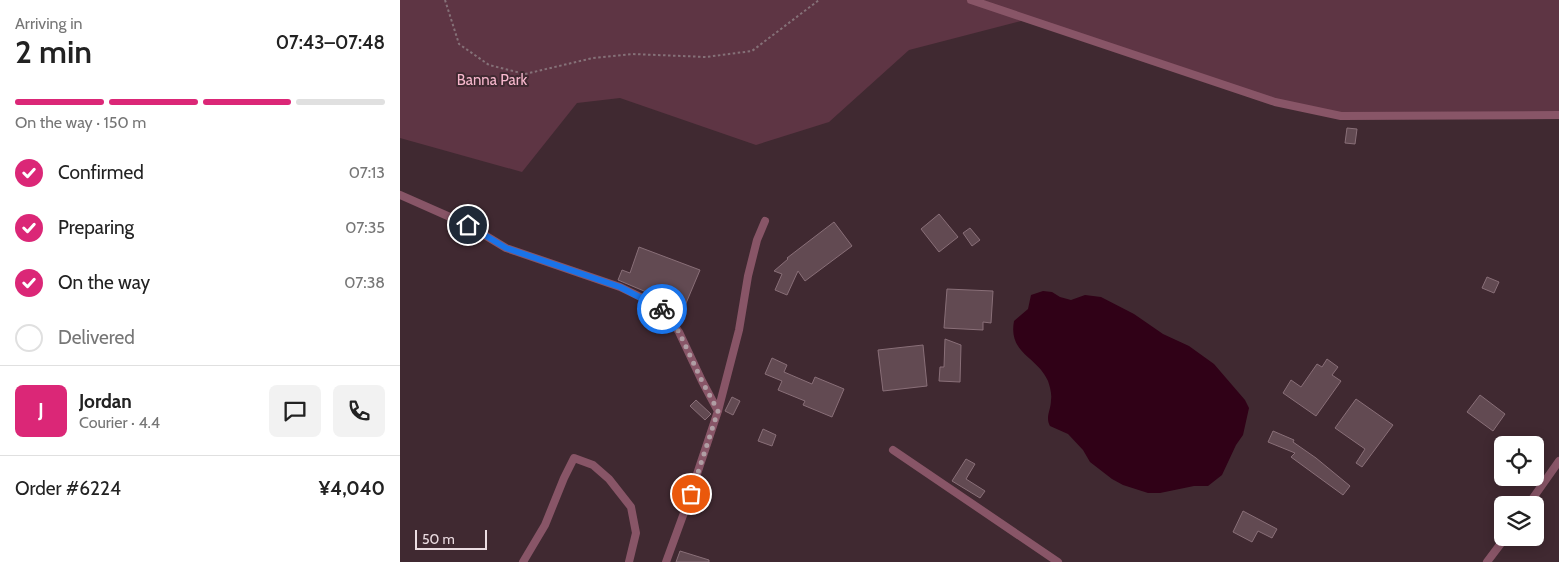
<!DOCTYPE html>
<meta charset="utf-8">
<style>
body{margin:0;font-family:Cabin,sans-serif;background:#f2f2f2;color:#222;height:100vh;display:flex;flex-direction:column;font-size:19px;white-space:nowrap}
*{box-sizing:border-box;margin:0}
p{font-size:16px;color:#767676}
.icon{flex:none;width:28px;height:28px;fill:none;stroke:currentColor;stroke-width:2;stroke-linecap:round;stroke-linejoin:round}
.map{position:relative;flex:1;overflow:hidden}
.details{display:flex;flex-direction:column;background:#fff;width:400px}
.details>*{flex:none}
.buttons{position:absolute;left:1094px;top:436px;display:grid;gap:10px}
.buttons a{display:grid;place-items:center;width:50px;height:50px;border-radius:8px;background:#fff;box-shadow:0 2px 12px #0003;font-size:25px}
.scale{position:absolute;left:15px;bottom:12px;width:72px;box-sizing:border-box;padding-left:5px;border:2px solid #ecdde2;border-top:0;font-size:14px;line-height:18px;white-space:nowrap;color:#ecdde2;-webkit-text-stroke:4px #402931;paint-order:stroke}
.pin{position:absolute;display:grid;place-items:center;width:42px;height:42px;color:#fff;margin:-21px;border:2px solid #fff;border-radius:50%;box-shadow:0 1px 5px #0007}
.courier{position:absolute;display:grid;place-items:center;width:50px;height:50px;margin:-25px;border:4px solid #1a73e8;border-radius:50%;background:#fff;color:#222;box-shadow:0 1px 6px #0007}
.headline em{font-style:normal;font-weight:600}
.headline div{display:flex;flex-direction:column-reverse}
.headline{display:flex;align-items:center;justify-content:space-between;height:85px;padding:0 15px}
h1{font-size:32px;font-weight:600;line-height:38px}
.bar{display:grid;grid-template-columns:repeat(4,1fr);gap:8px 5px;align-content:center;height:60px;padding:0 15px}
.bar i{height:6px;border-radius:4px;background:#e0e0e0}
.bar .selected{background:#db2777}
.bar p{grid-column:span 4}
.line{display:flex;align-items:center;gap:12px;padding:0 15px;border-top:1px solid #e0e0e0}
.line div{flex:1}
.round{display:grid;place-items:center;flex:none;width:52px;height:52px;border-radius:8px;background:#f2f2f2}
ol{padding:0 15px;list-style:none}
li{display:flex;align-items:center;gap:15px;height:55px}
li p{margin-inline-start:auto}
li .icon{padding:5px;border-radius:50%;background:#db2777;color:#fff;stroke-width:4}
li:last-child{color:#767676}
li i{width:28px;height:28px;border:2px solid #e0e0e0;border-radius:50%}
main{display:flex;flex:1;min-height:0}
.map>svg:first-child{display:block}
.green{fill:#5e3544}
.water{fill:#300117}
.building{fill:#624a52;stroke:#896f78}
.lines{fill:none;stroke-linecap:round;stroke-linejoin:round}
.path{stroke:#857178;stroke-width:2;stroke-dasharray:2.5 2.5;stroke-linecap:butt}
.minor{stroke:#885567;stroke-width:8}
.done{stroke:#b09ea4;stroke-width:5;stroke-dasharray:0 9}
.route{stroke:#1a73e8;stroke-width:6}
.labels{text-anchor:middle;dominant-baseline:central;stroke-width:4;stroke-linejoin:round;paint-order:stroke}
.park-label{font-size:15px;fill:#f7b8cd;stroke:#402931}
</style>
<main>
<section class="details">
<div class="headline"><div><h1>2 min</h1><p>Arriving in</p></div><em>07:43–07:48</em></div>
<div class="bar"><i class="selected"></i><i class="selected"></i><i class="selected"></i><i></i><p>On the way · 150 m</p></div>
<ol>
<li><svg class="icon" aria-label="check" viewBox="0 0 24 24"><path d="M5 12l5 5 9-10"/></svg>Confirmed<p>07:13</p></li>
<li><svg class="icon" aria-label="check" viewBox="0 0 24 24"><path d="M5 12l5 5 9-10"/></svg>Preparing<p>07:35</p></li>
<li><svg class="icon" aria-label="check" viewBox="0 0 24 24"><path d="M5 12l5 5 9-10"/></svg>On the way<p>07:38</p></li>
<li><i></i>Delivered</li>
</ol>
<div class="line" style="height:90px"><b class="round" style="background:#db2777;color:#fff">J</b><div><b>Jordan</b><p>Courier · 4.4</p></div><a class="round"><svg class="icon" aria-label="chat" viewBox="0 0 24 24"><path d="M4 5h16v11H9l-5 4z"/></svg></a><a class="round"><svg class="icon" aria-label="phone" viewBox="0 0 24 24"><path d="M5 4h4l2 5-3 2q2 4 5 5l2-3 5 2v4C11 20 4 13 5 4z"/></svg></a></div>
<div class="line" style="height:65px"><div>Order #6224</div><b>¥4,040</b></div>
</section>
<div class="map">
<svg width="1159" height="562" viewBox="0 0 1159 562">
<rect width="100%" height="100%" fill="#402931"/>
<path class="green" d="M0,0H1159V115L941,116L874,102L629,19L509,50L429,122L356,145L220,98L177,103L122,172L0,138Z"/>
<path class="water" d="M643,291L652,292L660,297L671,300L685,295L701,297L734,314L763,334L789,346L814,364L845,400L849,408L843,435L836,445L822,475L808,486H794L760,493H748L723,485L712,479L690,462L683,450L668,434L650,426C645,417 651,410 651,400C652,394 650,387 648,381C637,356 608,354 614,321L628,309L631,295Z"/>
<path class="building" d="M947,128L957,129L955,144L945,143Z
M539,214L558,237L539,252L521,229Z
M434,222L452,246L405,281L398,271L387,295L375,290L382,274L374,271L388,259L387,258Z
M570,228L580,240L572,246L563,233Z
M239,247L300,270L284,308L218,280L222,270L230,273Z
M1087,277L1099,282L1094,293L1082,288Z
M547,289L593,291L591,323L583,322V330L544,328Z
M545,339L561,345L560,382L539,381L540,367H544Z
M523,345L527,386L483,391L478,350Z
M372,358L387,365L384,372L412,384L415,377L444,389L432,417L403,405L405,401L378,390L382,381L365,374Z
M927,359L938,367L932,375L941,381L916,416L883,393L891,380L901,387L917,364L922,367Z
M1080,395L1105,414L1093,431L1067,412Z
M332,397L340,401L333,415L325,411Z
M956,399L993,425L962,467L956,463L965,449L935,428Z
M296,400L311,414L305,420L290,406Z
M363,429L376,435L372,446L358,441Z
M873,431L894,440L893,442L916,458L950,486L943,495L891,457L895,453L868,442Z
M566,459L575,464L566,479L585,491L580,498L552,481Z
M843,511L877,529L872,538L858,531L852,542L833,532Z
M280,551L309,560V562H276Z"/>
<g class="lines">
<path class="path" d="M45,0L59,44L89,65L125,74L193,58L232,54L306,57L352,51L419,0"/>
<path class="minor" d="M571,0L875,102L941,116L1159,115
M0,195L68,225L106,248L220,287L261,307L279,332L302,381L318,411
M493,450L658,562
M1128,505L1159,461
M123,562L145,525L164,478L174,458L193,465L209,479L231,507L236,533L229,562
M266,562L285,510L318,411L339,330L348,276L357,240L365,221
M1087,562L1105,538"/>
</g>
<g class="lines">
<path class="done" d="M262,309L279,332L302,381L318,411L291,494"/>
<path class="route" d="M68,225L106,248L220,287L262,309"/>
</g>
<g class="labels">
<g class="park-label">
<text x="92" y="80">Banna Park</text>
</g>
</g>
</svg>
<div class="buttons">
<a><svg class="icon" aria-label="locate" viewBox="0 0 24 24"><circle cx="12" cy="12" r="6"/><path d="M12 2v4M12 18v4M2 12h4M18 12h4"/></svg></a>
<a><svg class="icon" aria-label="layers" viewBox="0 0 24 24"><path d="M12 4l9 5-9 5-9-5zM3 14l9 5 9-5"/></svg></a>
</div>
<div class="scale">50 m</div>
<div class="pin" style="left:291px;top:494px;background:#ea580c"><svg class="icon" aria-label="bag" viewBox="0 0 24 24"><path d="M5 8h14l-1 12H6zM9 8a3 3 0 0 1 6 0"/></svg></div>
<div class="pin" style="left:68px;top:225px;background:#1f2937"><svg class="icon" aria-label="home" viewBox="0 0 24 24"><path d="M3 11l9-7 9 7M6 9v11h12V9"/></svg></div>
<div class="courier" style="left:262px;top:309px"><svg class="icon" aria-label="bike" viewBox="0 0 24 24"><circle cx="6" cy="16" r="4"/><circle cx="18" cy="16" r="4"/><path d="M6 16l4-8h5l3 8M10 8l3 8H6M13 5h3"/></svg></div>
</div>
</main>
